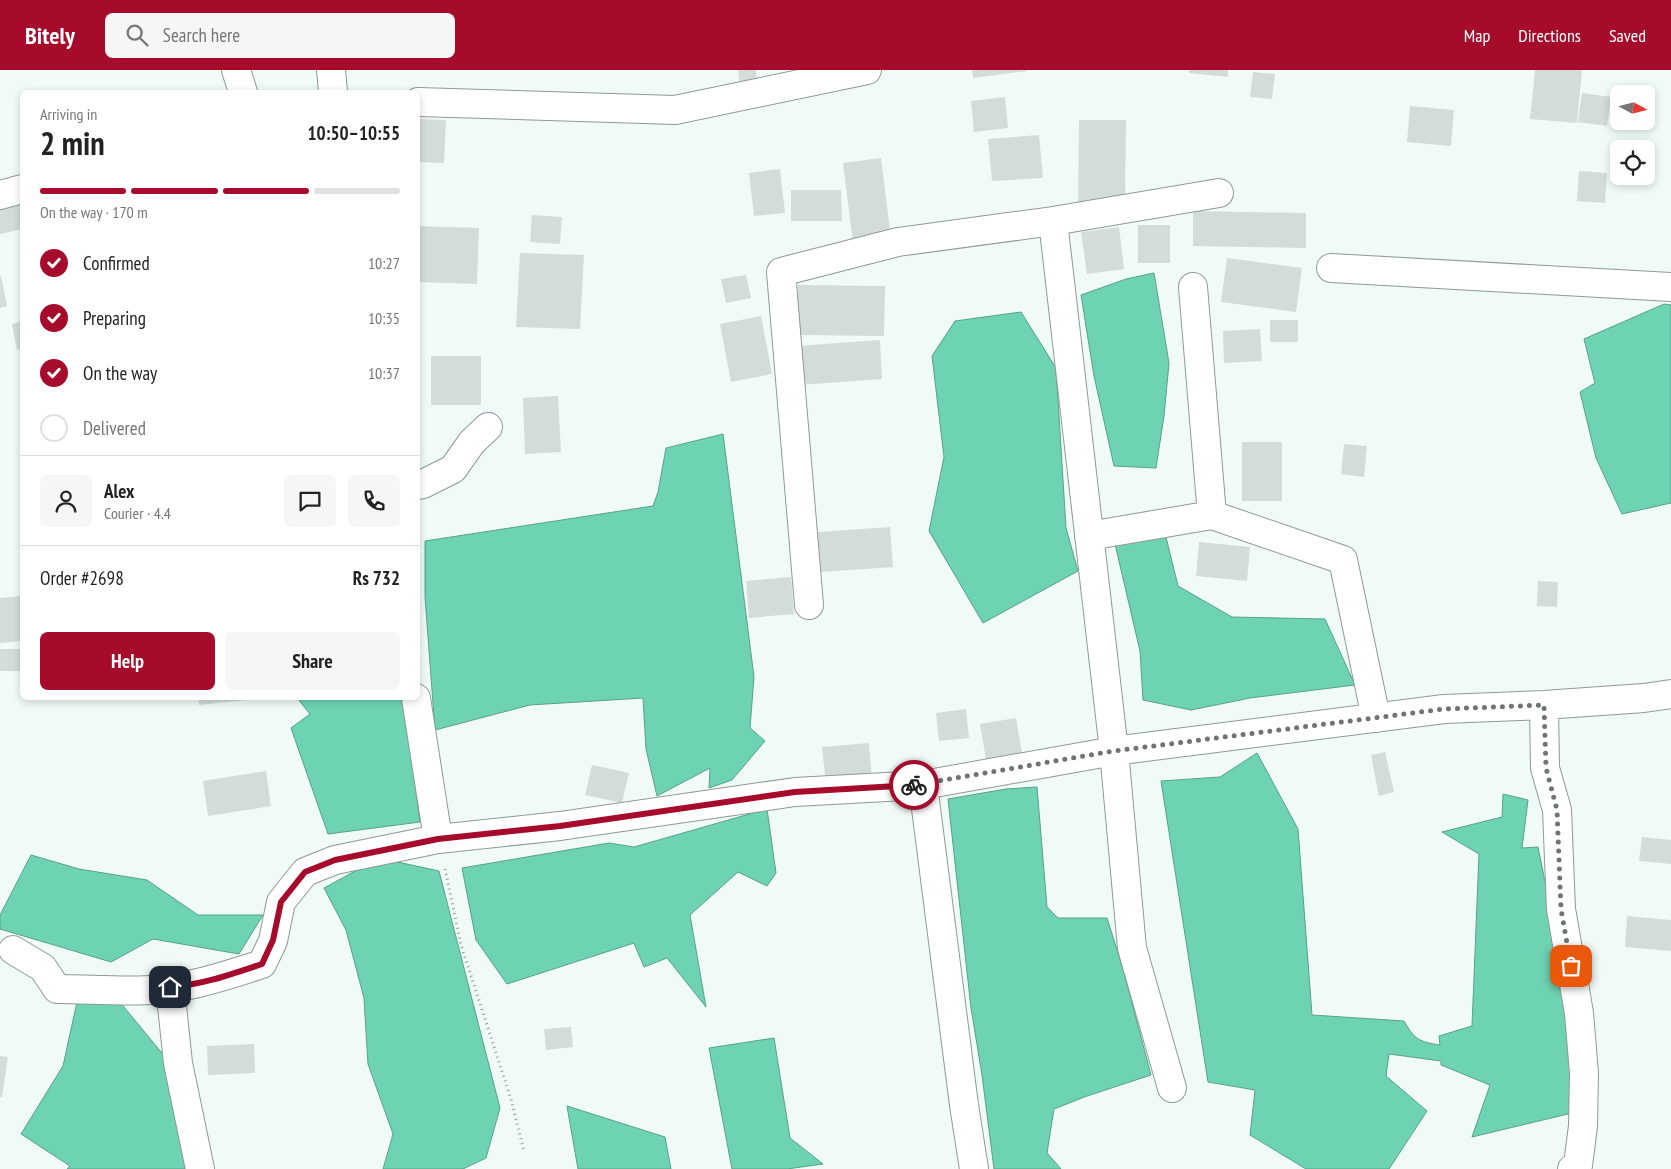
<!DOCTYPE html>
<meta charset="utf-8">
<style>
body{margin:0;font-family:"PT Sans Narrow",sans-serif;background:#f6f6f6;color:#222;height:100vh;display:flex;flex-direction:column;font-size:19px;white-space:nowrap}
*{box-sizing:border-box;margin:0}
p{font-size:16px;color:#767676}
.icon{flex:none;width:28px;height:28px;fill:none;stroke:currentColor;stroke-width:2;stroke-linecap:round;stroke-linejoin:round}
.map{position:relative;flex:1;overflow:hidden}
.details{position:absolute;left:20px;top:20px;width:400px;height:610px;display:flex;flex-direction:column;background:#fff;border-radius:8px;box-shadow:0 2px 8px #0003}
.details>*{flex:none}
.needle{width:32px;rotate:97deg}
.tools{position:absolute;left:1610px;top:15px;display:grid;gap:10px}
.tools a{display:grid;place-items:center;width:45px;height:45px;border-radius:8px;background:#fff;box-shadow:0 2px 8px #0003;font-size:25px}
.pin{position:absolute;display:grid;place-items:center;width:42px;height:42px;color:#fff;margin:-21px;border-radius:10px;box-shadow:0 2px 8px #0006}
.courier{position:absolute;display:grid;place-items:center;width:50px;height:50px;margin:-25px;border:4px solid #a60b2b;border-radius:50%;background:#fff;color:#222;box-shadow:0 1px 6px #0007}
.overview em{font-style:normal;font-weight:800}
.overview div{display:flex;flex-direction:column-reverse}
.overview{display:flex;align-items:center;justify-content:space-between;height:85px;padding:0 20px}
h1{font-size:32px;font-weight:800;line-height:38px}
.bar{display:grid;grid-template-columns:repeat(4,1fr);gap:8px 5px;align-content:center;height:60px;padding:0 20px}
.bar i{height:6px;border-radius:4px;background:#e0e0e0}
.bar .active{background:#a60b2b}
.bar p{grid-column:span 4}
.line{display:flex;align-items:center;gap:12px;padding:0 20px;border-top:1px solid #e0e0e0}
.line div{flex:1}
.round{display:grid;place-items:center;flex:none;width:52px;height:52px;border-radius:8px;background:#f6f6f6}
ol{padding:0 20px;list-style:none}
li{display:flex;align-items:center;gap:15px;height:55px}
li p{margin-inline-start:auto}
li .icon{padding:5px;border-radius:50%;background:#a60b2b;color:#fff;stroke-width:4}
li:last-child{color:#767676}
li i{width:28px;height:28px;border:2px solid #e0e0e0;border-radius:50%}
.action{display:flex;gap:10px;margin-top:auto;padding:10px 20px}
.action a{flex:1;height:58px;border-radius:8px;background:#a60b2b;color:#fff;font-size:20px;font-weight:800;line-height:58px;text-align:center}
.action a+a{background:#f6f6f6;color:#222}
header{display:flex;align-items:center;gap:30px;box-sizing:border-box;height:70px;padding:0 25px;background:#a60b2b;color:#fff}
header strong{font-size:24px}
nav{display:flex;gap:28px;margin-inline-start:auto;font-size:18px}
.search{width:350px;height:45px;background:#f6f6f6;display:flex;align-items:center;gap:12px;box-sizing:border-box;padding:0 18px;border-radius:8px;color:#767676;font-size:19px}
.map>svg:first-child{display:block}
.water{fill:#6ed3b2;stroke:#58a189}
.building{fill:#d2ddd9}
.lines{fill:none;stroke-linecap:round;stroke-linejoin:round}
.minor-casing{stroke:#8f9995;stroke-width:30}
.secondary-casing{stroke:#8f9995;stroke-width:30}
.path{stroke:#939b98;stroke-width:3;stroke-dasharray:1 4;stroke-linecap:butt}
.minor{stroke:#fff;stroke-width:28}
.secondary{stroke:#fff;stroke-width:28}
.done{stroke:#6d7471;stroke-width:5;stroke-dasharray:0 9}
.route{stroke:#a60b2b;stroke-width:6}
</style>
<header>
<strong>Bitely</strong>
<div class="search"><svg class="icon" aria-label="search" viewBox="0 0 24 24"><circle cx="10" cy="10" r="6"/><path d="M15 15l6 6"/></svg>Search here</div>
<nav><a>Map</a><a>Directions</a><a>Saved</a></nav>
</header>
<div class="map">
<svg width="1671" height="1099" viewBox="0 0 1671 1099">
<rect width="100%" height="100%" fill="#f0fbf7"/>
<path class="water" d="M1154,203L1169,293L1164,346L1156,398L1114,396L1094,306L1081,225L1126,209Z
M1664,234L1671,235V433L1622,444L1596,388L1580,322L1595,313L1584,269Z
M1021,242L1056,298L1066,458L1078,501L983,553L929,461L944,387L932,286L955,251Z
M723,364L754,607L750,658L765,671L732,710L709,718L710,698L657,726L646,679L643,628L530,635L435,660L425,527V471L653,436L658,422L666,378Z
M1166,467L1178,516L1232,547L1325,549L1355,615L1250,628L1191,640L1143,630L1140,581L1115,474Z
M297,628H404L420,752L328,764L291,658L310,644Z
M1257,683L1298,759L1312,945L1404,951C1414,969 1419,972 1440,975L1439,966L1472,956L1479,784L1442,762L1502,747L1503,724L1528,730L1522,778L1538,777L1584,1004L1568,1044L1472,1067L1490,1015L1441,995V991L1389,984L1386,1006L1427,1041L1389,1099H1306L1250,1065L1255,1020L1208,1012L1161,711L1220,707Z
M1037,717L1047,837L1058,848H1107L1123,899L1151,1005L1087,1026L1054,1039L1047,1083L1061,1099H994L982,1005L971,938L948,729L1006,719Z
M767,739L776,803L767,816L738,802L690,845L706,937L667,888L644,897L634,873L507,914L476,870L462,798L609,773L634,777Z
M31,785L79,799L147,810L198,845H263L239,884L153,869L111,892L0,859V845Z
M379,788L439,801L500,1038L486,1088L463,1099H383L393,1064L368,994L364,928L346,860L324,818Z
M119,931L171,994L185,1099H67L70,1096L21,1064L63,996L77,932Z
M774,968L790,1068L823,1094L787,1099H732L709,978Z
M567,1036L665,1067L671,1099H578Z"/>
<path class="building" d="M738,0H756L758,17L740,19Z
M972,0H1027V1L973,8Z
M1189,0H1228V7L1189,3Z
M1535,0H1582L1577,53L1530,49Z
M1253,2L1275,4L1272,29L1250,27Z
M1582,23L1611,27L1607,56L1578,52Z
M1005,27L1008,58L974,62L971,31Z
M1410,36L1454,40L1451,76L1407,72Z
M418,49L446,50L444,93L418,92Z
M1079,50H1126L1125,135L1078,134Z
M1039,65L1043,108L992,111L988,69Z
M881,88L891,168L853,173L843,93Z
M780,99L785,143L754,146L749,103Z
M1579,101L1607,103L1605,133L1577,131Z
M791,120H841L842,151H791Z
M22,132V159L0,164V138Z
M1193,141L1306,143V178L1193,176Z
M532,145L562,147L560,174L530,172Z
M1138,155H1170V193H1138Z
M418,156L479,158L477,214L418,212Z
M1119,157L1124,199L1087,204L1081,162Z
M520,183L584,185L580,259L516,257Z
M1227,188L1302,198L1296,242L1221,232Z
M746,205L751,228L726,233L721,209Z
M1,206L7,236L0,238V207Z
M798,215L885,216L884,266L797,265Z
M761,246L772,304L731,312L720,254Z
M1270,250H1298V272H1270Z
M22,251V279L17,280L12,254Z
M1260,259L1262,291L1224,293L1223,261Z
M880,270L882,309L800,315L797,276Z
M431,286H481V335H431Z
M558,326L561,382L525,384L523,328Z
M1242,372H1282V431H1242Z
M1344,374L1367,376L1364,407L1341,404Z
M890,457L893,497L808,503L805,463Z
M1199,472L1250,477L1247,511L1196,506Z
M791,507L794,544L749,548L746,511Z
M1538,511L1558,512L1557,537L1537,536Z
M22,526V571L0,573V528Z
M0,579H22V601H0Z
M198,628H257V629L199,635Z
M966,639L969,668L939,671L936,643Z
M1016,648L1023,689L987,695L980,654Z
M869,673L872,710L826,714L822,677Z
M1385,682L1394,722L1379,726L1371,685Z
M592,695L629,703L622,733L585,725Z
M266,701L271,736L208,746L203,711Z
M1642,767L1671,770V794L1639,791Z
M1627,846L1671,850V881L1625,877Z
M571,957L573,977L546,980L544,959Z
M254,974L255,1003L208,1005L207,976Z
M0,986L8,987L2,1027H0Z"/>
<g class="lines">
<defs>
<path id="minor" d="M236,0L243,22
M331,0L333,22
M1331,198L1671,217
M1193,217L1212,445
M418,415L423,414L453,399L472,372L488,357
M1089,466L1212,445L1343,490L1376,648
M809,535L781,202L898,172L1053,151
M416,628L438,769L560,756L795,722L923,715
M1544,635L1545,698L1557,740L1561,839L1579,943L1584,1003L1583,1056L1578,1095L1572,1099
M13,880L43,898L57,919C99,919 143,924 184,916C211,911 237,902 262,894L273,871L281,832L305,802L335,790L438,769
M170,917L178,993L200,1099
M1172,1018L1132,878L1114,681L1053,151L1219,123
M974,1099L964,1035L923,715L1114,681L1444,639L1544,635L1644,628L1671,624"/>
<path id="secondary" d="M418,32L675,40L867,0
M0,125L22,119"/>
</defs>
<use href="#minor" class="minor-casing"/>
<use href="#secondary" class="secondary-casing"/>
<path class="path" d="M445,799L461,875L511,1029L524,1081"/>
<use href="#minor" class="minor"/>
<use href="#secondary" class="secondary"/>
</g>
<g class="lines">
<path class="done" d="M914,715L1114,681L1444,639L1544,635L1546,698L1557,740L1561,839L1571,896"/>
<path class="route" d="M170,917C202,915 232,904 262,894L273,870L281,832L305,802L335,790L438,769L560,756L795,722L914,715"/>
</g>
</svg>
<div class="tools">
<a><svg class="needle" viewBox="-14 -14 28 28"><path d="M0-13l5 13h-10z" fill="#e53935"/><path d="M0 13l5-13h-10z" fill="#767676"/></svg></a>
<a><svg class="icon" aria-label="locate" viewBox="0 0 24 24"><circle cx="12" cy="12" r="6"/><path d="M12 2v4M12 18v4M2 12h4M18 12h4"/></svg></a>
</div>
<div class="pin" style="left:1571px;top:896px;background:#ea580c"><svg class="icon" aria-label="bag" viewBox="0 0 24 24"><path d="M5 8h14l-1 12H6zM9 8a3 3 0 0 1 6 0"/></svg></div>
<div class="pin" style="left:170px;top:917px;background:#1f2937"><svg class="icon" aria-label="home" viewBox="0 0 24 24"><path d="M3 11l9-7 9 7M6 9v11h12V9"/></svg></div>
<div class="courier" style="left:914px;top:715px"><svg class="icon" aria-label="bike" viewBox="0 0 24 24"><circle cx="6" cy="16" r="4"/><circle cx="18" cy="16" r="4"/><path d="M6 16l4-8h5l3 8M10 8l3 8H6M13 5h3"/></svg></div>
<section class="details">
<div class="overview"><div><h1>2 min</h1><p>Arriving in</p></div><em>10:50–10:55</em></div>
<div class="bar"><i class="active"></i><i class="active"></i><i class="active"></i><i></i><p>On the way · 170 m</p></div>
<ol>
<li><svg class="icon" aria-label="check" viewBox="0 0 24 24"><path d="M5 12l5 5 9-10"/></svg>Confirmed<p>10:27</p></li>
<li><svg class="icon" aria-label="check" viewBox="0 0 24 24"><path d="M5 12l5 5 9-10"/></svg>Preparing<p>10:35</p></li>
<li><svg class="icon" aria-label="check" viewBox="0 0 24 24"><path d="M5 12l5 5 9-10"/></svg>On the way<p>10:37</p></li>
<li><i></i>Delivered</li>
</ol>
<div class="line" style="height:90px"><a class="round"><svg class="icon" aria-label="person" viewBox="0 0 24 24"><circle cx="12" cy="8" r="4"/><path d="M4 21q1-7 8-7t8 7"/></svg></a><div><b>Alex</b><p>Courier · 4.4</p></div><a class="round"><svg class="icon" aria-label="chat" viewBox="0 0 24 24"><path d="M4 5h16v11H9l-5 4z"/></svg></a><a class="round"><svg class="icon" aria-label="phone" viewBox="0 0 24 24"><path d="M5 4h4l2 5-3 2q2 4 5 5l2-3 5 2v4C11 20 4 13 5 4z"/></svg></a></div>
<div class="line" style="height:65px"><div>Order #2698</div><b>Rs 732</b></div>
<div class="action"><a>Help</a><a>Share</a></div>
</section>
</div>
